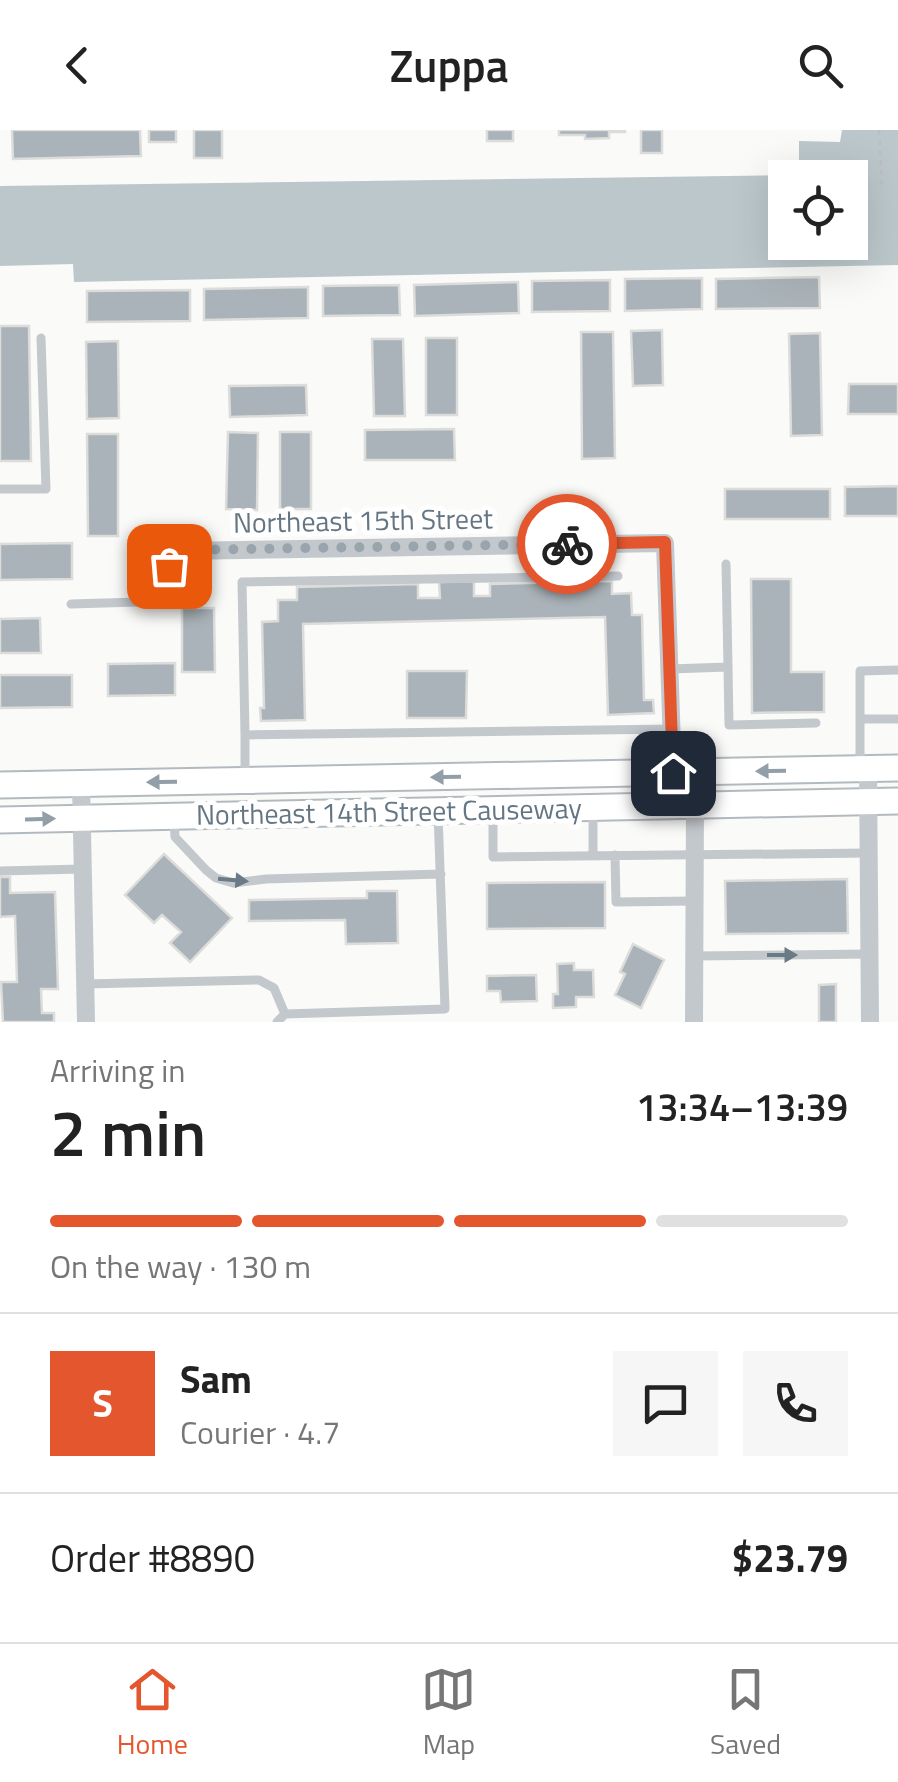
<!DOCTYPE html>
<meta charset="utf-8">
<style>
body{margin:0;font-family:"Titillium Web",sans-serif;background:#f6f6f6;color:#222;height:100vh;display:flex;flex-direction:column;font-size:38px;white-space:nowrap}
*{box-sizing:border-box;margin:0}
p{font-size:32px;color:#767676}
.icon{flex:none;width:55px;height:55px;fill:none;stroke:currentColor;stroke-width:2;stroke-linecap:round;stroke-linejoin:round}
.map{position:relative;height:892px;overflow:hidden}
.side{display:flex;flex-direction:column;background:#fff;flex:1}
.side>*{flex:none}
.tools{position:absolute;left:768px;top:30px;display:grid;gap:20px}
.tools a{display:grid;place-items:center;width:100px;height:100px;border-radius:0px;background:#fff;box-shadow:0 10px 40px #0002;font-size:50px}
.pin{position:absolute;display:grid;place-items:center;width:85px;height:85px;color:#fff;margin:-42px;border-radius:20px;box-shadow:0 5px 15px #0006}
.courier{position:absolute;display:grid;place-items:center;width:100px;height:100px;margin:-50px;border:8px solid #e4572e;border-radius:50%;background:#fff;color:#222;box-shadow:0 2px 12px #0007}
.summary em{font-style:normal;font-weight:600}
.summary div{display:flex;flex-direction:column-reverse}
.summary{display:flex;align-items:center;justify-content:space-between;height:170px;padding:0 50px}
h1{font-size:65px;font-weight:600;line-height:75px}
.bar{display:grid;grid-template-columns:repeat(4,1fr);gap:15px 10px;align-content:center;height:120px;padding:0 50px}
.bar i{height:12px;border-radius:8px;background:#e0e0e0}
.bar .selected{background:#e4572e}
.bar p{grid-column:span 4}
.line{display:flex;align-items:center;gap:25px;padding:0 50px;border-top:2px solid #e0e0e0}
.line div{flex:1}
.round{display:grid;place-items:center;flex:none;width:105px;height:105px;border-radius:0px;background:#f6f6f6}
header{display:flex;justify-content:space-between;align-items:center;height:130px;padding:0 50px;background:#fff;font-size:45px;font-weight:600}
.tabs{display:flex;justify-content:space-around;align-items:center;height:140px;border-top:2px solid #e0e0e0;background:#fff;font-size:28px;color:#767676}
.tabs a{display:grid;justify-items:center;gap:5px}
.tabs .selected{color:#e4572e}
.map>svg:first-child{display:block}
.water{fill:#bbc7cb;fill-rule:evenodd}
.building{fill:#aab3b9;stroke:#dcdcda;stroke-width:2.5}
.lines{fill:none;stroke-linecap:round;stroke-linejoin:round}
.secondary-casing{stroke:#b3babf;stroke-width:29}
.path{stroke:#bbbfc2;stroke-width:2.5;stroke-dasharray:5 5;stroke-linecap:butt}
.lane{stroke:#c3c8cc;stroke-width:9}
.street{stroke:#c3c8cc;stroke-width:18}
.secondary{stroke:#fff;stroke-width:25}
.oneway{fill:#939fa8}
.oneway2{fill:#6a7a87}
.done{stroke:#99a4ac;stroke-width:10;stroke-dasharray:0 18}
.route{stroke:#e4572e;stroke-width:12}
.labels{text-anchor:middle;dominant-baseline:central;stroke-width:10;stroke-linejoin:round;paint-order:stroke}
.street-label{font-size:28px;fill:#657683;stroke:#fff}
</style>
<header><svg class="icon" aria-label="back" viewBox="0 0 24 24"><path d="M15 5l-7 7 7 7"/></svg>Zuppa<svg class="icon" aria-label="search" viewBox="0 0 24 24"><circle cx="10" cy="10" r="6"/><path d="M15 15l6 6"/></svg></header>
<div class="map">
<svg width="898" height="892" viewBox="0 0 898 892">
<rect width="100%" height="100%" fill="#fafaf8"/>
<path class="water" d="M842,0H898V135L74,152L73,134L0,136V56L799,45V11L840,12ZM785,48H850V112H785Z"/>
<path class="building" d="M12,0H140L141,26L13,29Z
M149,0H176V12H149Z
M194,0H222V28H194Z
M487,0H513V11H487Z
M559,0H625V2H609V8L585,9V5H559Z
M641,0H662V23H641Z
M819,147L820,178L716,179V149Z
M702,148V179L625,181V149Z
M610,150V181L532,182V151Z
M518,152L519,183L415,186L414,155Z
M399,155L400,185L323,186V156Z
M308,157V188L204,190V159Z
M190,160V191L87,192V161Z
M0,196H29L31,331H0Z
M662,200L663,255L633,256L631,201Z
M581,202H613L615,328L582,329Z
M820,203L822,305L791,306L789,204Z
M426,208H457V285H426Z
M372,209H403L405,286H374Z
M118,211L119,288L87,289L86,212Z
M849,254H898V284H848Z
M306,255L307,285L230,287L229,256Z
M454,299L455,330H365V300Z
M228,302L258,303L257,380L226,379Z
M280,302H311V379H280Z
M87,304H118V406H88Z
M898,356V386H845V357Z
M725,359H830V389H725Z
M72,413V449L0,450V414Z
M751,449H791V542H824V582L752,583Z
M474,451V466H490V454L612,451V464L631,463L632,485H642L644,570H653L654,583L608,585L605,487L303,494L305,590L261,591L260,578H264L262,492L278,491V470H297V457L418,454V468H440L439,452Z
M182,478H214L215,542H182Z
M40,488L41,523H0V489Z
M175,533V565L108,566V534Z
M407,541H467L466,588H407Z
M0,545H72V577L0,578Z
M164,724L232,788L190,832L170,813L181,802L162,785L154,793L125,765Z
M0,747H10V763L55,762L58,859H41L42,883H54V892H3L1,852H17L15,786L0,787Z
M847,749L848,803L726,804L725,751Z
M605,752V798L487,799V753Z
M367,761H397L398,813L346,814L345,790L249,791V770L367,768Z
M633,814L664,830L641,878L615,865L625,844L620,842Z
M574,833V840H593L594,867H576V877L553,878V864H558L557,834Z
M536,845L537,871L501,872L500,861H487V846Z
M836,854V892H819V855Z"/>
<g class="lines">
<defs>
<path id="secondary" d="M0,655L898,638
M0,690L898,671"/>
</defs>
<use href="#secondary" class="secondary-casing"/>
<path class="path" d="M879,0L882,57"/>
<path class="lane" d="M0,359H46L41,208
M71,474L138,472L182,421
M728,537L729,595L816,593
M670,539L728,537L726,434
M860,589H898
M245,605L242,452L618,446
M860,635V541L898,540
M245,650V605L672,599
M593,680V726
M493,682V727L868,723
M174,688L175,707L206,740L216,748L233,753L266,749L441,744
M615,725L616,772L695,771
M0,741L82,739
M694,826L870,824
M85,854L259,850L274,858L285,884
M277,892L285,884L445,879L438,683"/>
<path class="street" d="M182,421L665,413L673,643
M868,639L870,892
M81,653L86,892
M694,892L695,675"/>
<use href="#secondary" class="secondary"/>
</g>
<defs><path id="oneway-solid" d="M-6-.8H1V-3.2L6.5 0L1 3.2V.8H-6Z" transform="scale(2.5)"/></defs>
<g class="oneway">
<use href="#oneway-solid" transform="translate(771 641) rotate(179)"/>
<use href="#oneway-solid" transform="translate(446 647) rotate(179)"/>
<use href="#oneway-solid" transform="translate(162 652) rotate(179)"/>
<use href="#oneway-solid" transform="translate(40 689) rotate(-2)"/>
</g>
<g class="oneway2">
<use href="#oneway-solid" transform="translate(233 750) rotate(5)"/>
<use href="#oneway-solid" transform="translate(782 825)"/>
</g>
<g class="lines">
<path class="done" d="M169,436L182,420L567,414"/>
<path class="route" d="M567,414L665,412L673,643"/>
</g>
<g class="labels">
<g class="street-label">
<text transform="translate(363 390) rotate(-1)">Northeast 15th Street</text>
<text transform="translate(389 681) rotate(-1)">Northeast 14th Street Causeway</text>
</g>
</g>
</svg>
<div class="tools">
<a><svg class="icon" aria-label="locate" viewBox="0 0 24 24"><circle cx="12" cy="12" r="6"/><path d="M12 2v4M12 18v4M2 12h4M18 12h4"/></svg></a>
</div>
<div class="pin" style="left:169px;top:436px;background:#ea580c"><svg class="icon" aria-label="bag" viewBox="0 0 24 24"><path d="M5 8h14l-1 12H6zM9 8a3 3 0 0 1 6 0"/></svg></div>
<div class="pin" style="left:673px;top:643px;background:#1f2937"><svg class="icon" aria-label="home" viewBox="0 0 24 24"><path d="M3 11l9-7 9 7M6 9v11h12V9"/></svg></div>
<div class="courier" style="left:567px;top:414px"><svg class="icon" aria-label="bike" viewBox="0 0 24 24"><circle cx="6" cy="16" r="4"/><circle cx="18" cy="16" r="4"/><path d="M6 16l4-8h5l3 8M10 8l3 8H6M13 5h3"/></svg></div>
</div>
<section class="side">
<div class="summary"><div><h1>2 min</h1><p>Arriving in</p></div><em>13:34–13:39</em></div>
<div class="bar"><i class="selected"></i><i class="selected"></i><i class="selected"></i><i></i><p>On the way · 130 m</p></div>
<div class="line" style="height:180px"><b class="round" style="background:#e4572e;color:#fff">S</b><div><b>Sam</b><p>Courier · 4.7</p></div><a class="round"><svg class="icon" aria-label="chat" viewBox="0 0 24 24"><path d="M4 5h16v11H9l-5 4z"/></svg></a><a class="round"><svg class="icon" aria-label="phone" viewBox="0 0 24 24"><path d="M5 4h4l2 5-3 2q2 4 5 5l2-3 5 2v4C11 20 4 13 5 4z"/></svg></a></div>
<div class="line" style="height:130px"><div>Order #8890</div><b>$23.79</b></div>
</section>
<nav class="tabs">
<a class="selected"><svg class="icon" aria-label="home" viewBox="0 0 24 24"><path d="M3 11l9-7 9 7M6 9v11h12V9"/></svg>Home</a>
<a><svg class="icon" aria-label="map" viewBox="0 0 24 24"><path d="M3 6l6-2 6 2 6-2v14l-6 2-6-2-6 2zM9 4v14M15 6v14"/></svg>Map</a>
<a><svg class="icon" aria-label="saved" viewBox="0 0 24 24"><path d="M7 4h10v16l-5-4-5 4z"/></svg>Saved</a>
</nav>
